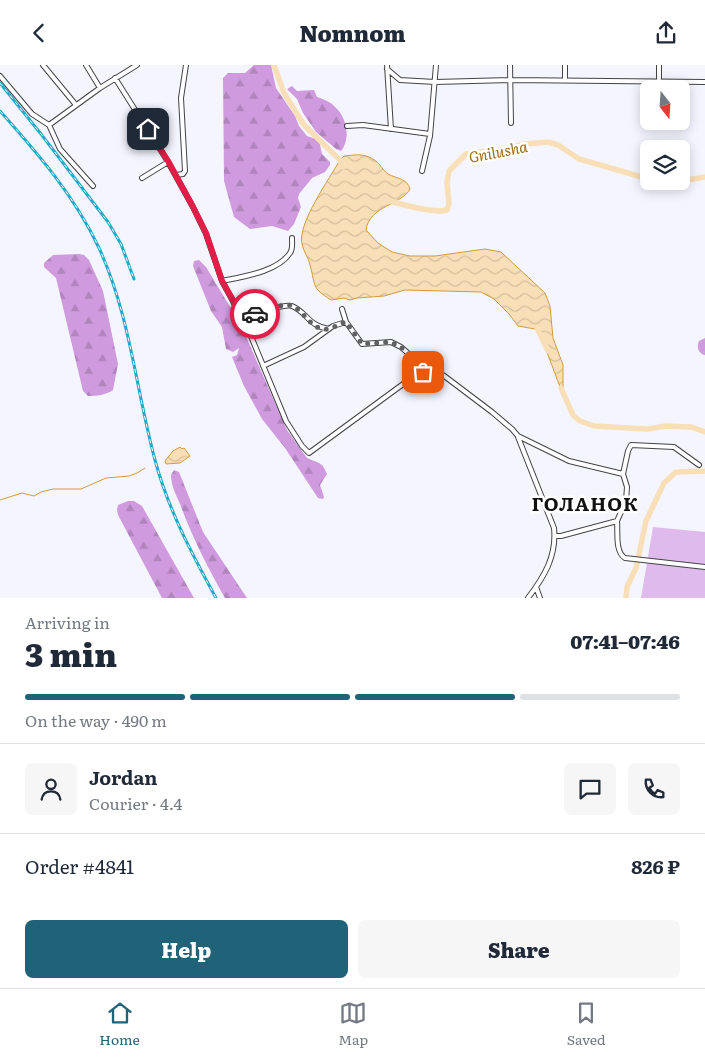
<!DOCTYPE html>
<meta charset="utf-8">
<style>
body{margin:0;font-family:Literata,serif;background:#f6f6f7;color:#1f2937;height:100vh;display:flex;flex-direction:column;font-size:19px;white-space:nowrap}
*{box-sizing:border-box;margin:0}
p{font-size:16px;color:#747a83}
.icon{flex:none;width:28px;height:28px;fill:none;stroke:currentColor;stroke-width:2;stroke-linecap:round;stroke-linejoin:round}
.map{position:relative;height:533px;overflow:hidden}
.sheet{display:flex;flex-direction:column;background:#fff;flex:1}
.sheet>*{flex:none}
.needle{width:32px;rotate:163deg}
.tools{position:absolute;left:640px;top:15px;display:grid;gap:10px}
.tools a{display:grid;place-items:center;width:50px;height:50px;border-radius:8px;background:#fff;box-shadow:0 2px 12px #0003;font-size:25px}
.pin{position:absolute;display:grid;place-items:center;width:42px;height:42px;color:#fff;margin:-21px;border-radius:10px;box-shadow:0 2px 8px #0006}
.courier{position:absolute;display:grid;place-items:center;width:50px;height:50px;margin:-25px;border:4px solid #e11d48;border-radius:50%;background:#fff;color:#222;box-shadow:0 1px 6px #0007}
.overview em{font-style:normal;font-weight:800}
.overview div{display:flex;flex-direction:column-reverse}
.overview{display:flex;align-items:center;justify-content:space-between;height:85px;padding:0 25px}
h1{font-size:32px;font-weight:800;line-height:38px}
.bar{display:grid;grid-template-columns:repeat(4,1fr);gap:8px 5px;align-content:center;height:60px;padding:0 25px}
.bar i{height:6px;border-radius:4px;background:#e0e1e3}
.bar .current{background:#206378}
.bar p{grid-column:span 4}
.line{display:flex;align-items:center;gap:12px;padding:0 25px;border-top:1px solid #e0e1e3}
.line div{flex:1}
.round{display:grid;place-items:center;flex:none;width:52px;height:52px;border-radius:8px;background:#f6f6f7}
.button{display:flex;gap:10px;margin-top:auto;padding:10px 25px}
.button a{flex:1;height:58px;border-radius:8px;background:#206378;color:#fff;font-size:20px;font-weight:800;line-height:58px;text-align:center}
.button a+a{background:#f6f6f7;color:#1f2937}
header{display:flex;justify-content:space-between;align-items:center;height:65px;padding:0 25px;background:#fff;font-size:22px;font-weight:800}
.tab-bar{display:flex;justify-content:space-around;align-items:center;height:70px;border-top:1px solid #e0e1e3;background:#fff;font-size:14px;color:#747a83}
.tab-bar a{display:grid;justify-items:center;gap:2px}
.tab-bar .current{color:#206378}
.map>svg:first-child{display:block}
.forest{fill:url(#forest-firs)}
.garden{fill:#debbec}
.water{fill:url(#water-waves);stroke:#d39b3b}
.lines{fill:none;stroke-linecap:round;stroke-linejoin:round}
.stream{stroke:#d39b3b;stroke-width:1}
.river{stroke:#f9dfb7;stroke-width:5.5}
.minor-casing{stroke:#444;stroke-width:6}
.minor{stroke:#fff;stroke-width:4}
.rail-casing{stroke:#21a9c8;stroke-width:3}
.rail{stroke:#fff;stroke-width:1;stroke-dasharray:4;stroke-linecap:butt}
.done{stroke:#616164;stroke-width:5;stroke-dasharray:0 9}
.route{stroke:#e11d48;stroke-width:6}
.labels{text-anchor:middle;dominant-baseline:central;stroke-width:5;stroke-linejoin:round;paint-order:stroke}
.water-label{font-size:15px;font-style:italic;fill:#9b6e13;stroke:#fff}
.district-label{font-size:19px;font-weight:bold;letter-spacing:1px;fill:#111;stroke:#fff}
</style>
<header><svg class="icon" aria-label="back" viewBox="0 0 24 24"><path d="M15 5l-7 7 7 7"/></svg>Nomnom<svg class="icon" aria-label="share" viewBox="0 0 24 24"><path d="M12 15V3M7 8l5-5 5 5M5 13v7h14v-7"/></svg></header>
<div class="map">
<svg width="705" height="533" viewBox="0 0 705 533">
<defs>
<pattern id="forest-firs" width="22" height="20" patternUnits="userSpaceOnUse" patternTransform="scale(1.25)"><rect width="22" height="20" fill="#cf9ade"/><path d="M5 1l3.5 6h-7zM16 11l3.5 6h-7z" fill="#b184bd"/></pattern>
<pattern id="water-waves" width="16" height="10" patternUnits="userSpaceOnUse" patternTransform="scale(1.25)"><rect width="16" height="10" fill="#f9dfb7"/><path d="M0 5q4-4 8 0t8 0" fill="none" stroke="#d4be9c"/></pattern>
</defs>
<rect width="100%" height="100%" fill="#f5f5ff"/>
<path class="forest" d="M254,0H271L276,23L295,51L299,61L307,71L319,75L322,89L330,97V100L325,107L312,113L299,129L298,133L301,142L294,159L288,166L272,161L250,164L234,152L224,116L223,13L228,8H245Z
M292,21L297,26L314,25L317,32C323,34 331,37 335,42C347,52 351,74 341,86L336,84L316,67L303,48L297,34L287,24Z
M79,189L84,190L89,195L103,226L118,299L113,325C106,330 97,331 88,331L83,326L56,213L44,202V198L53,190Z
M199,195L206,202L241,260L287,365L307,393L319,398L323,401L327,409L320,420L324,432L323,434L318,433L285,383L262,354L244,321L232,292L237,290L239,283L233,287L226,284L222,262L211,246L193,201L194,196Z
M705,273V290C699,289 696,282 699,276Z
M174,405L179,407L203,467L247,533H225C208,503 192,472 180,439C176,430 171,420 171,410Z
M128,436H134L142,441L194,533H162L118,450L117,445L118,440Z"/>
<path class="garden" d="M653,462L705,467V533H641Z"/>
<path class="water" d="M354,90C364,89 373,92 380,100C382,103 385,107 388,109C397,114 407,113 410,124C403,139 369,141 366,165L378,178L392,187L410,191H435L485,184L501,187L545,228L550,241L553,273L563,300V330L541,271L535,264L518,261L509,249L494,234L481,227L405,225L384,231L357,233L350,235L344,233L331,235C311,222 316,222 310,200C309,193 303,186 302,179C297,159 330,113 340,95L344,91Z
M180,382L182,384L184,383L190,391L180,398L166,399L165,396L173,386Z"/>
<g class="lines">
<path class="stream" d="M0,435L22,428L34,431L41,427L53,424H81L106,413L129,411L137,408L145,403"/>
<path class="river" d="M274,0L284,28L304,60L340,95L343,102
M681,116L705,112
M386,135C401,139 433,149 447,145L449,139L447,117L449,106L466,89L503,84L525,79L548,77L558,80L579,94L649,114
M537,263L548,286
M561,323L573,350L580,356L594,361L647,364L666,361L691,362L705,367
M626,533L627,522L636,503L646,456L664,418L676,407L705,406"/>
<defs>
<path id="minor" d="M43,0L76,40
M86,0L100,23
M387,0L391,64
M510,0L511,58
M565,0V15
M659,0V16
M387,4L400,15L435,17L511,15L705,17
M0,11L32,49L49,60L60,84L93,121
M115,13L168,97L193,142L206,169L222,216L248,264L286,356L302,381L309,388L410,314L427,305
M49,60L100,23L137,0
M347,61L363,60L430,69
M422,106L430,71L436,0
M176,110L183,109L185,106L181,33L186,0
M142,113L168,97
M222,216C241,212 278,207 290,188C293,184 292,178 292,173
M342,244L346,257L362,279L391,277L401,282L427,305L443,310L492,347L512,364L518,371L569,396L623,409
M241,249C255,250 284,238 292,241C307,247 308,261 329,264
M263,301L304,282L333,261L346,257
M518,372L554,463C557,491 544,512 528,533
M617,456C618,468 615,487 625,493L705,502
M555,471H561L617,456L626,436L627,422L623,409L628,386L631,380L674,382L699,400
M536,522L540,533"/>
</defs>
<use href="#minor" class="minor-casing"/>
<use href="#minor" class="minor"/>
<defs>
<path id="rail" d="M0,18L41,69L108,157L121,179L134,214
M0,46C39,90 74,130 99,183C130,250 136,325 155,395C168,444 192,489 216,533"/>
</defs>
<use href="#rail" class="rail-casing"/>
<use href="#rail" class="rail"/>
</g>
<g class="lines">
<path class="done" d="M255,249C265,247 279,239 289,240C304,243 311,267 328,264C334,263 340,258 346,257L362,279L391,277L401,282L426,305L423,307"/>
<path class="route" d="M148,64L168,96L193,142L206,168L222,216L241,249H255"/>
</g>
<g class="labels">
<g class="water-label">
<text transform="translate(498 86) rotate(-11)">Gnilusha</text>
</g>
<g class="district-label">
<text x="585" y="438">ГОЛАНОК</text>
</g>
</g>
</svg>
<div class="tools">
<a><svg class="needle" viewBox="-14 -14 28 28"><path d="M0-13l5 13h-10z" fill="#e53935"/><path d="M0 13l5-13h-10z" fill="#747a83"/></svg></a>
<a><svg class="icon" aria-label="layers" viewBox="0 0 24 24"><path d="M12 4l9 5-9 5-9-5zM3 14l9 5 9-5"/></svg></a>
</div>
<div class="pin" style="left:423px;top:307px;background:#ea580c"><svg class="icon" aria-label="bag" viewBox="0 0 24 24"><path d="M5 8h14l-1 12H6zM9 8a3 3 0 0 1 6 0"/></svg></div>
<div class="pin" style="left:148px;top:64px;background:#1f2937"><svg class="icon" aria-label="home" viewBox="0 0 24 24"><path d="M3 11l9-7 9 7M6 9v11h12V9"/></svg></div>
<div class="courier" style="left:255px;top:249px"><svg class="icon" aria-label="car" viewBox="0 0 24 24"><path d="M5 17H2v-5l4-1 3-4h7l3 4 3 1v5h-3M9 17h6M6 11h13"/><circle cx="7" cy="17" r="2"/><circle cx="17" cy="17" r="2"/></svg></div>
</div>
<section class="sheet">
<div class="overview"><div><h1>3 min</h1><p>Arriving in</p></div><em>07:41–07:46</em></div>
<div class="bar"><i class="current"></i><i class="current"></i><i class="current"></i><i></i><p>On the way · 490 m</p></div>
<div class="line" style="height:90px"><a class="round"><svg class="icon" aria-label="person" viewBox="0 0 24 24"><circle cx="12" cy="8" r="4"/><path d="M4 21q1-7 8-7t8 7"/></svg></a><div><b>Jordan</b><p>Courier · 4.4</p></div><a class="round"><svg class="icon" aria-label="chat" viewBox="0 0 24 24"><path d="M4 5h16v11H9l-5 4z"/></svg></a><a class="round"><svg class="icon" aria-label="phone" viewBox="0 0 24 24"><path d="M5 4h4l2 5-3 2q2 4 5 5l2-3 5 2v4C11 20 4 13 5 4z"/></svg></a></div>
<div class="line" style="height:65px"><div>Order #4841</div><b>826 ₽</b></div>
<div class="button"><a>Help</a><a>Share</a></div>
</section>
<nav class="tab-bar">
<a class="current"><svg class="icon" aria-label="home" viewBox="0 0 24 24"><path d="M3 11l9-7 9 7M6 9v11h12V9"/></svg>Home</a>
<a><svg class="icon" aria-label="map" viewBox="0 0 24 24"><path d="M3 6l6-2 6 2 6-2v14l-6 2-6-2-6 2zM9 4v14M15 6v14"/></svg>Map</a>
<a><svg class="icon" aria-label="saved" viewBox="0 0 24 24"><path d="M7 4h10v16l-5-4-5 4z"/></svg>Saved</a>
</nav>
